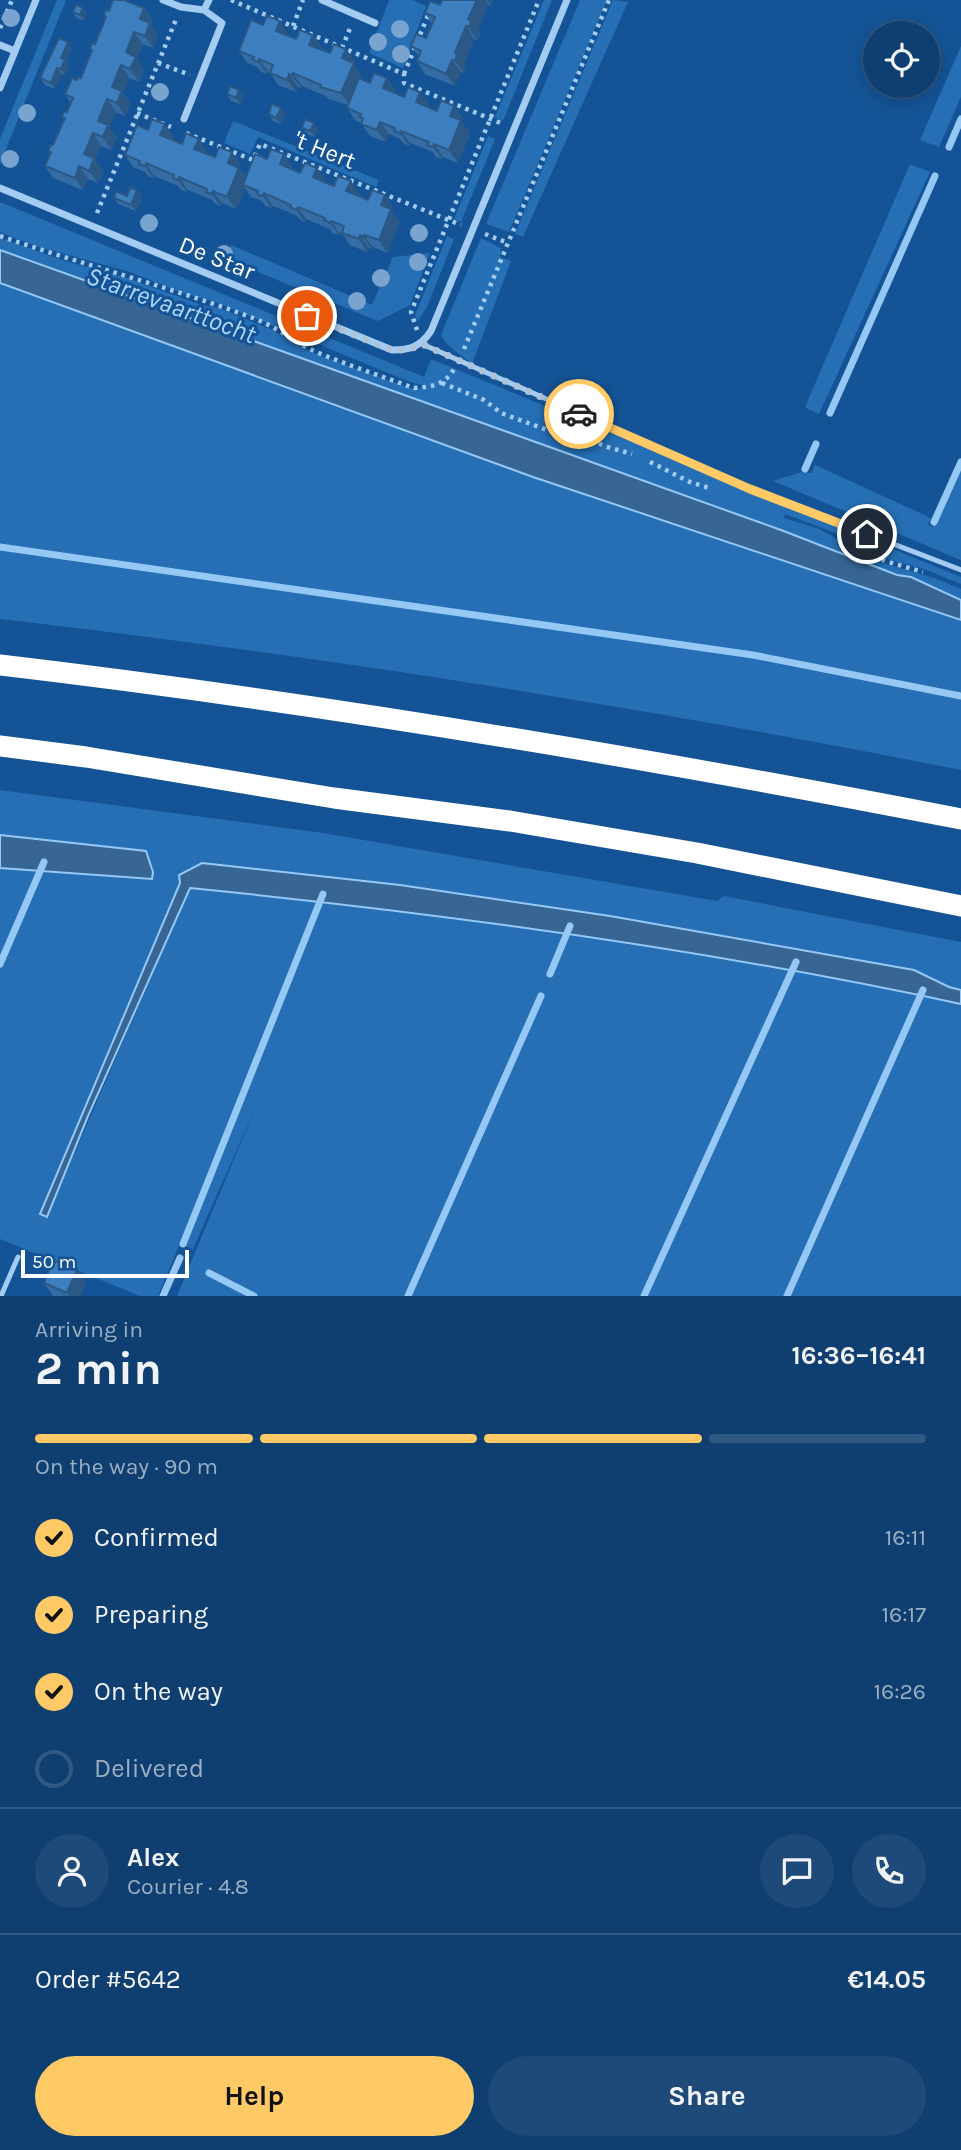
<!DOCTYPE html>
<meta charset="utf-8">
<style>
body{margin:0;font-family:Karla,sans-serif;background:#1d4a78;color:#f1f3f6;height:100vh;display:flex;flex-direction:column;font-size:26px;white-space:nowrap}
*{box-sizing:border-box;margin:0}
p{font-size:23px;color:#9bafc3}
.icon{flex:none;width:38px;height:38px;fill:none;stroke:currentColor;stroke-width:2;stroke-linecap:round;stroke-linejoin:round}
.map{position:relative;height:1296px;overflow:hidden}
.panel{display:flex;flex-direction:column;background:#0f3f70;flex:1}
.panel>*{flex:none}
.tools{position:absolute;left:863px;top:21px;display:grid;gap:14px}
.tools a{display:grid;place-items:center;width:77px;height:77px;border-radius:50%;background:#0f3f70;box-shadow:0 4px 18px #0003,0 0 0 2px #2f5883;font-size:35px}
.scale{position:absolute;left:21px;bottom:18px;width:168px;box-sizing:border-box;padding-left:7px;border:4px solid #fff;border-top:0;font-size:19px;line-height:24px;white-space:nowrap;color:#fff;-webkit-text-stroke:5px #145496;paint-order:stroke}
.pin{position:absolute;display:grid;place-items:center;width:60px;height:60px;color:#fff;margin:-30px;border:4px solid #fff;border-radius:50%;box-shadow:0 2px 7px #0007}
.courier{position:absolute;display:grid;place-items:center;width:70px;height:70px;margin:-35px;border:5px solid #ffca65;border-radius:50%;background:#fff;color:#222;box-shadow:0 2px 9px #0007}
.headline em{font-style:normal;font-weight:700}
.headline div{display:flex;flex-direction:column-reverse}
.headline{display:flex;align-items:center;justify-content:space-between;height:119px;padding:0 35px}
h1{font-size:46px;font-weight:700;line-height:52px}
.bar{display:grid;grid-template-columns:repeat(4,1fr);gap:10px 7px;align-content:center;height:84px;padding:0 35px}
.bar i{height:9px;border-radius:5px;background:#2f5883}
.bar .on{background:#ffca65}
.bar p{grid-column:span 4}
.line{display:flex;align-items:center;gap:18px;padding:0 35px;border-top:2px solid #2f5883}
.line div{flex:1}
.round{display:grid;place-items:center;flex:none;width:74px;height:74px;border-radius:37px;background:#1d4a78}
ol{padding:0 35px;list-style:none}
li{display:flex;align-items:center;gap:21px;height:77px}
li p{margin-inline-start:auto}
li .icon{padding:7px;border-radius:50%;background:#ffca65;color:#111;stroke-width:4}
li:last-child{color:#9bafc3}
li i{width:38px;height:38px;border:4px solid #2f5883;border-radius:50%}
.primary-button{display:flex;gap:14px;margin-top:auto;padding:14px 35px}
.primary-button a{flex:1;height:80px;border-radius:42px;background:#ffca65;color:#111;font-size:28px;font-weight:700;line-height:80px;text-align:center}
.primary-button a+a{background:#1d4a78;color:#f1f3f6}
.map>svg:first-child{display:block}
.green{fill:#266fb5}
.water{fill:#376695;stroke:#96c8f5;stroke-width:2}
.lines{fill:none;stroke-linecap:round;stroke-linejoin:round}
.stream{stroke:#96c8f5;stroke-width:7}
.path{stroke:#a4ccf2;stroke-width:4.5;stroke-dasharray:3.5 5;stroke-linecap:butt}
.lane{stroke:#a4ccf2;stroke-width:5}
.street{stroke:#a4ccf2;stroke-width:7}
.highway{stroke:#fff;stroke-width:21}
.tree{fill:#79a4cf}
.wall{fill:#346ca3}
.shaded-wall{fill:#2b5885}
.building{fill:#3d7ebe;stroke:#2b5885;stroke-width:2}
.done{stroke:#adc3da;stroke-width:7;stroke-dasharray:0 12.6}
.route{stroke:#ffca65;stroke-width:9}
.labels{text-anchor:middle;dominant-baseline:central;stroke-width:6;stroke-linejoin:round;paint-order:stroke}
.street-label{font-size:24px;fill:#fff;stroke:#145496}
.water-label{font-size:26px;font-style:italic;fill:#b0d6f9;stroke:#145496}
</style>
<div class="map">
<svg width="961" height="1296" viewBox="0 0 961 1296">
<rect width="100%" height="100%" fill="#145496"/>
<path class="green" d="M57,0H66L0,164V139Z
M389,0H412L426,6L403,68L369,53Z
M544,0H552L503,121L495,117Z
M580,0H607L509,232L486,224Z
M613,0L628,2L523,237L515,234Z
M961,46V97L939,147L920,140Z
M233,121L379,180L376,187L258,137L250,154L224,143Z
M488,136L495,139L461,222L454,219Z
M910,164L930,172L819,414L805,407Z
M0,202L424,377L431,359L961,577V584L924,569L884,558L833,532L785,514L784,518L819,529L879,562L937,579L961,589V600L911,577L897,575L781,530L0,250V238L65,261L124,277L202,305L219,308L270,329L313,353L410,388L420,389L422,385L410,382L216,302L186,294L130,272L36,246L0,232Z
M447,236L454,239L427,307L418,321L415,315Z
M481,238L501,248L500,257L511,261L472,364C461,354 447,348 441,335Z
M231,245L372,305L393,257L430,253L410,305L378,321L226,259Z
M0,283L534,477L961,620V770C643,707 322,656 0,619Z
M815,465L931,518L928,525L933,527L961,469V560L773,481L802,472L812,473Z
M0,790L323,833L717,901L724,896L961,942V990L949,987L914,970L179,875L180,883L43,1217L47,1216L190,888C448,915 707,949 961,1004V1296H177L256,1106L193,1249L185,1246L282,999L158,1296H140L0,1239V868L152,879L146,851L0,835Z"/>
<path class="water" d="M0,250L781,530L897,575L911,577L961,600V620L533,477L0,283Z
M0,835L146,851L153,872L152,879L0,868Z
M202,863L400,885L610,916L914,970L949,987L961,990V1004C707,949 449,914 190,888L88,1116L47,1217L40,1214L180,883L179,875Z"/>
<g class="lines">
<path class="stream" d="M949,147L961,119
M830,413L935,176
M805,469L816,444
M934,522L961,462
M0,547L753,655L961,696
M0,964L44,862
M550,974L570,926
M183,1244L323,894
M209,1273L254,1296
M163,1296L180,1258
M408,1296L541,996
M644,1296L796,962
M787,1296L923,990"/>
<path class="path" d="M231,0L404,74V83L503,124
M293,26L303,0
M0,28L12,0
M342,48L351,26
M158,63L190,75
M404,74L429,13
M137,113L171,127
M186,133L253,160L260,144L461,225
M97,213L177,17
M485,234L508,243
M0,236C84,265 170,287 253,318C275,326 293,341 314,351C347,365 381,376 414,388C431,387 445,385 454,369
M417,330L411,312L539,0
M464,349L609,0
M442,383L484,400L501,413L547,430L581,435L604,446L632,454
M650,462L690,482L709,488
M859,548L885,561L923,572"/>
<path class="lane" d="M422,344L750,489L961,570
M1,1296L18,1257"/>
<path class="street" d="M163,0L181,7L204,10L209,0
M322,0L375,23
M0,45L15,51
M0,88L36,0
M184,119L222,23L204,10
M0,188L392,350C410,350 420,347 431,331L567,0"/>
<path class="highway" d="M0,665C322,703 642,757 961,819
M0,746L86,757L334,798L510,821L697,853L961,906"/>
</g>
<g class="tree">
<circle cx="11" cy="18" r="9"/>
<circle cx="400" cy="29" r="9"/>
<circle cx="378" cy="42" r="9"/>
<circle cx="401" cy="54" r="9"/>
<circle cx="160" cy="92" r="9"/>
<circle cx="27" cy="113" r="9"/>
<circle cx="10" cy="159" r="9"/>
<circle cx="149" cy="223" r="9"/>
<circle cx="419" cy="233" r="9"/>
<circle cx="224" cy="254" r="9"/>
<circle cx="418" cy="262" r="9"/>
<circle cx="381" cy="278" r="9"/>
<circle cx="357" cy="301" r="9"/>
</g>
<path class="wall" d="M442,0H493L491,6L488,5L478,30L480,33L479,36L477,40L474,39L464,64L466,67L464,73L461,72L455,86L425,74L417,61L419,57L411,46L426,38L432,24L425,13L440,5Z
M83,8L87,14L84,21L77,18L73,12Z
M144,8L153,20L151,25L158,36L153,48L143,44L137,59L144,69L142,75L139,82L129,78L123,93L130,103L125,116L116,112L109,127L117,137L111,150L101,146L95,160L103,171L98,183L88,179L83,190L53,178L45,166L50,153L48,151L53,145L64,120L62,117L67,112L71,103L65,94L77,80L81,78L92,52L90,49L95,44L106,18L104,15L109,11Z
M263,25L288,34L287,36L296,39L322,47L321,49L330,53L346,49L355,61L354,64L362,76L361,79L370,83L387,78L395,90L394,93L404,97L420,92L429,104L428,107L437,111L454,106L463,118L461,121L470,133L458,163L443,157L442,159L436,157L433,152L410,143L409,146L403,143L400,139L389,134L386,142L370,136L361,123L355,120L347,108L348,105L328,99L326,96L302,86L301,88L298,87L296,92L278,85L270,73L268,72L267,74L261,72L258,67L247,63L239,51Z
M72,48L66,62L69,66L65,75L62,74L55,89L45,85L40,78Z
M227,94L244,96L240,104L231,101Z
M281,108L285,114L281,124L273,121L269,114Z
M165,124L173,137L172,140L207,151L206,154L215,157L232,152L241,165L239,168L246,177L267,159L284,154L292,166L291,169L300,173L326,180L325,182L334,186L351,181L359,194L358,196L368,200L385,195L393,208L392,211L400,222L387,253L373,247L372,249L369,248L367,252L350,245L343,235L339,233V235L332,233L330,229L306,219L305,222L299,219L296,215L273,206L271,208L265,206L262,201L251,197L245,188L236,209L222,203L220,206L215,204L212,200L188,190L187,192L181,190L178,186L154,176L153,178L148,176L145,172L133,167L125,155L148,130Z
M302,128L318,129L315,137L306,134Z
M137,190L142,197L136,211L118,204L114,198L127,196Z
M86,1281L80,1296H53L44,1283Z"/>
<path class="shaded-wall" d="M477,0H485L488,5L478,30L480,33L477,40L468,27V19Z
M487,0H493L491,6Z
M83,8L87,14L84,21L80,15Z
M144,8L153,20L151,25L158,36L153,48L145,36L140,19Z
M280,21L288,34L284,43L276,31Z
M466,26L474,39L464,64L466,67L464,73L455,61V53Z
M134,32L143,44L137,59L144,69L139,82L130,69L126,52Z
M313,35L322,47L318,57L309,45Z
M68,42L72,48L66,62L69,66L65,75L61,69V58Z
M346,49L355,61L354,64L362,76L350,106L341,93L342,58Z
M259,59L268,72L267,74L258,62Z
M452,60L461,72L455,86L446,74Z
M121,65L129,78L123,93L130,103L125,116L117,103L112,87Z
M57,68L62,74L55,89L51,83Z
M293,73L302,86L301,88L292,76Z
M289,74L298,87L296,92L287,80Z
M387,78L395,90L391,100L383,88Z
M239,90L244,96L240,104L236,98Z
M420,92L429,104L425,114L416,102Z
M107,99L116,112L109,127L117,137L111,150L103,137L98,121Z
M454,106L463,118L461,121L470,133L458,163L449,150L450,116Z
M281,108L285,114L281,124L276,118Z
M380,122L389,134L386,142L377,130Z
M314,123L318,129L315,137L310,131Z
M165,124L173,137L169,147L160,135Z
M401,131L410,143L409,146L400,133Z
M93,133L101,146L95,160L103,171L98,183L89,171L84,154Z
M199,139L207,151L203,161L194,149Z
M434,144L443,157L442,159L433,147Z
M232,152L241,165L239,168L248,180L243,185L245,188L236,209L227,197L228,163Z
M284,154L292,166L288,176L280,164Z
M146,163L154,176L153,178L145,166Z
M79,166L88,179L83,190L75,178Z
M317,168L326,180L322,190L313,177Z
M179,177L188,190L187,192L178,180Z
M351,181L359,194L355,204L346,191Z
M137,190L142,197L136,211L131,205Z
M213,191L222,203L220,206L212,194Z
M264,193L273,206L271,208L263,196Z
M385,195L393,208L392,211L400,222L387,253L379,240L381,205Z
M298,207L306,219L305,222L296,210Z
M331,221L339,233V235L330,223Z
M360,235L369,248L367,252L359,239Z
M364,235L373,247L372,249L363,237Z
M77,1269L86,1281L80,1296H69L67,1293Z"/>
<path class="building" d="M113,0H124L144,8L140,19L150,23L145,36L134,32L126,52L136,57L130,69L121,65L112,87L122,91L117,103L107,99L98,121L108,125L103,137L93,133L84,154L94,158L89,171L79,166L75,178L45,166L51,152L48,151L51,145H53L65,118L62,117L64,111L67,112L73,98L65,94L72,78L77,80L79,77L81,78L92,50L90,49L92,43L95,44L106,17L104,15L106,9L109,11Z
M442,0H477L468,19L471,21L470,24L468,27L466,26L455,53L457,54L455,61L452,60L446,74L417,61L421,51L411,46L416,34L426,38L435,17L425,13L430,1L440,5Z
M76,5L83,8L80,15L73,12Z
M267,16L280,21L276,31L296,39L300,30L313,35L309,45L330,53L334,44L346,49L342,58L354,63L341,93L320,87L321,85L293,73L292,76L289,74L287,80L270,73L273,65L259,59L258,62L252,59L254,57L239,51L251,20L263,25Z
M59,38L68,42L61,58L65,59L61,69L57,68L51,83L40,78Z
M374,73L387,78L383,88L404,97L408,87L420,92L416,102L437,111L441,100L454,106L450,116L461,120L449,150L434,144L433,147L427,145L429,142L401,131L400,133L394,131L395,128L380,122L377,130L361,124L363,118L360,117L361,114L347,108L359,78L370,83Z
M230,86L239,90L236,98L227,94Z
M272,104L281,108L276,118L269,114Z
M152,119L165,124L160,135L170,139L182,144L186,133L199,139L194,149L215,157L219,147L232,152L228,163L239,168L227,197L213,191L212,194L206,192L207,189L179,177L178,180L173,178L174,175L146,163L145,166L139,164L140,161L125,155L137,125L148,130Z
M305,119L314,123L310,131L302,128Z
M271,149L284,154L280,164L300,173L305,163L317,168L313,177L324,182L334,186L338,176L351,181L346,191L368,200L372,190L385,195L381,205L391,209L379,240L364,235L363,237L360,235L359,239L342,233L344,226L331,221L330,223L324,220L325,218L298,207L296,210L290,207L291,205L264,193L263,196L259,195L257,193L258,191L243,185L255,154L267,159Z
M130,188L137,190L131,205L114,198L116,191L127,196Z
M53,1260L77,1269L67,1293L44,1283Z"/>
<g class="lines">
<path class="done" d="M307,316L392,350H408L422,344L579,414"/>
<path class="route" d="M579,414L750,489L867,534"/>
</g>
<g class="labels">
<g class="street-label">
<text transform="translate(325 150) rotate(22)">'t Hert</text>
<text transform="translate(217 258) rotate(22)">De Star</text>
</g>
<g class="water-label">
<text transform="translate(171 305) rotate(20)">Starrevaarttocht</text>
</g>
</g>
</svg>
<div class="tools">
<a><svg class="icon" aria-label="locate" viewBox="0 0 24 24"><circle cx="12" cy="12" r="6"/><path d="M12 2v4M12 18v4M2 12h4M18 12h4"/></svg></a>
</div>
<div class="scale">50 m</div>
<div class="pin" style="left:307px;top:316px;background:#ea580c"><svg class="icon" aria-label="bag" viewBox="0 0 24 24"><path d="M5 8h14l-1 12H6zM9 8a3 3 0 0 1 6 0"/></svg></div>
<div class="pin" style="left:867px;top:534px;background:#1f2937"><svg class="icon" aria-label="home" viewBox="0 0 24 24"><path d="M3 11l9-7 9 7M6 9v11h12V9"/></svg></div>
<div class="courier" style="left:579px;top:414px"><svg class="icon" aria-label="car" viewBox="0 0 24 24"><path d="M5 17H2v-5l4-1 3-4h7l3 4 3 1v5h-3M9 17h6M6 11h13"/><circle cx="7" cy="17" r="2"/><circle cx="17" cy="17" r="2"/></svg></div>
</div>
<section class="panel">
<div class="headline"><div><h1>2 min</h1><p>Arriving in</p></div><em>16:36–16:41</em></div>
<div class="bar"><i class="on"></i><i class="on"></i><i class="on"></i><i></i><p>On the way · 90 m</p></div>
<ol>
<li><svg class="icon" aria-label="check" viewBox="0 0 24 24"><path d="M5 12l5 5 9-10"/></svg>Confirmed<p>16:11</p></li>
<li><svg class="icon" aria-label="check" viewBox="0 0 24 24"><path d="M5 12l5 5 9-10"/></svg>Preparing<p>16:17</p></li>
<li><svg class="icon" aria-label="check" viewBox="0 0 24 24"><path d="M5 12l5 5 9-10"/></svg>On the way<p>16:26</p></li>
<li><i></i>Delivered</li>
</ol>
<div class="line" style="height:126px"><a class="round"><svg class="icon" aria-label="person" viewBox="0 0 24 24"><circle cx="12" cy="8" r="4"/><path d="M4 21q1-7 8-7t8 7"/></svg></a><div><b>Alex</b><p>Courier · 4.8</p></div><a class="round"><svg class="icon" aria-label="chat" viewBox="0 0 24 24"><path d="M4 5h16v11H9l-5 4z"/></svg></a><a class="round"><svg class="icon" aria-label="phone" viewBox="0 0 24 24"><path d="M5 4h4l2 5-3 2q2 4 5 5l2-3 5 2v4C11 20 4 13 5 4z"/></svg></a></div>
<div class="line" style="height:91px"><div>Order #5642</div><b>€14.05</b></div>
<div class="primary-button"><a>Help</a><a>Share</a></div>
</section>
